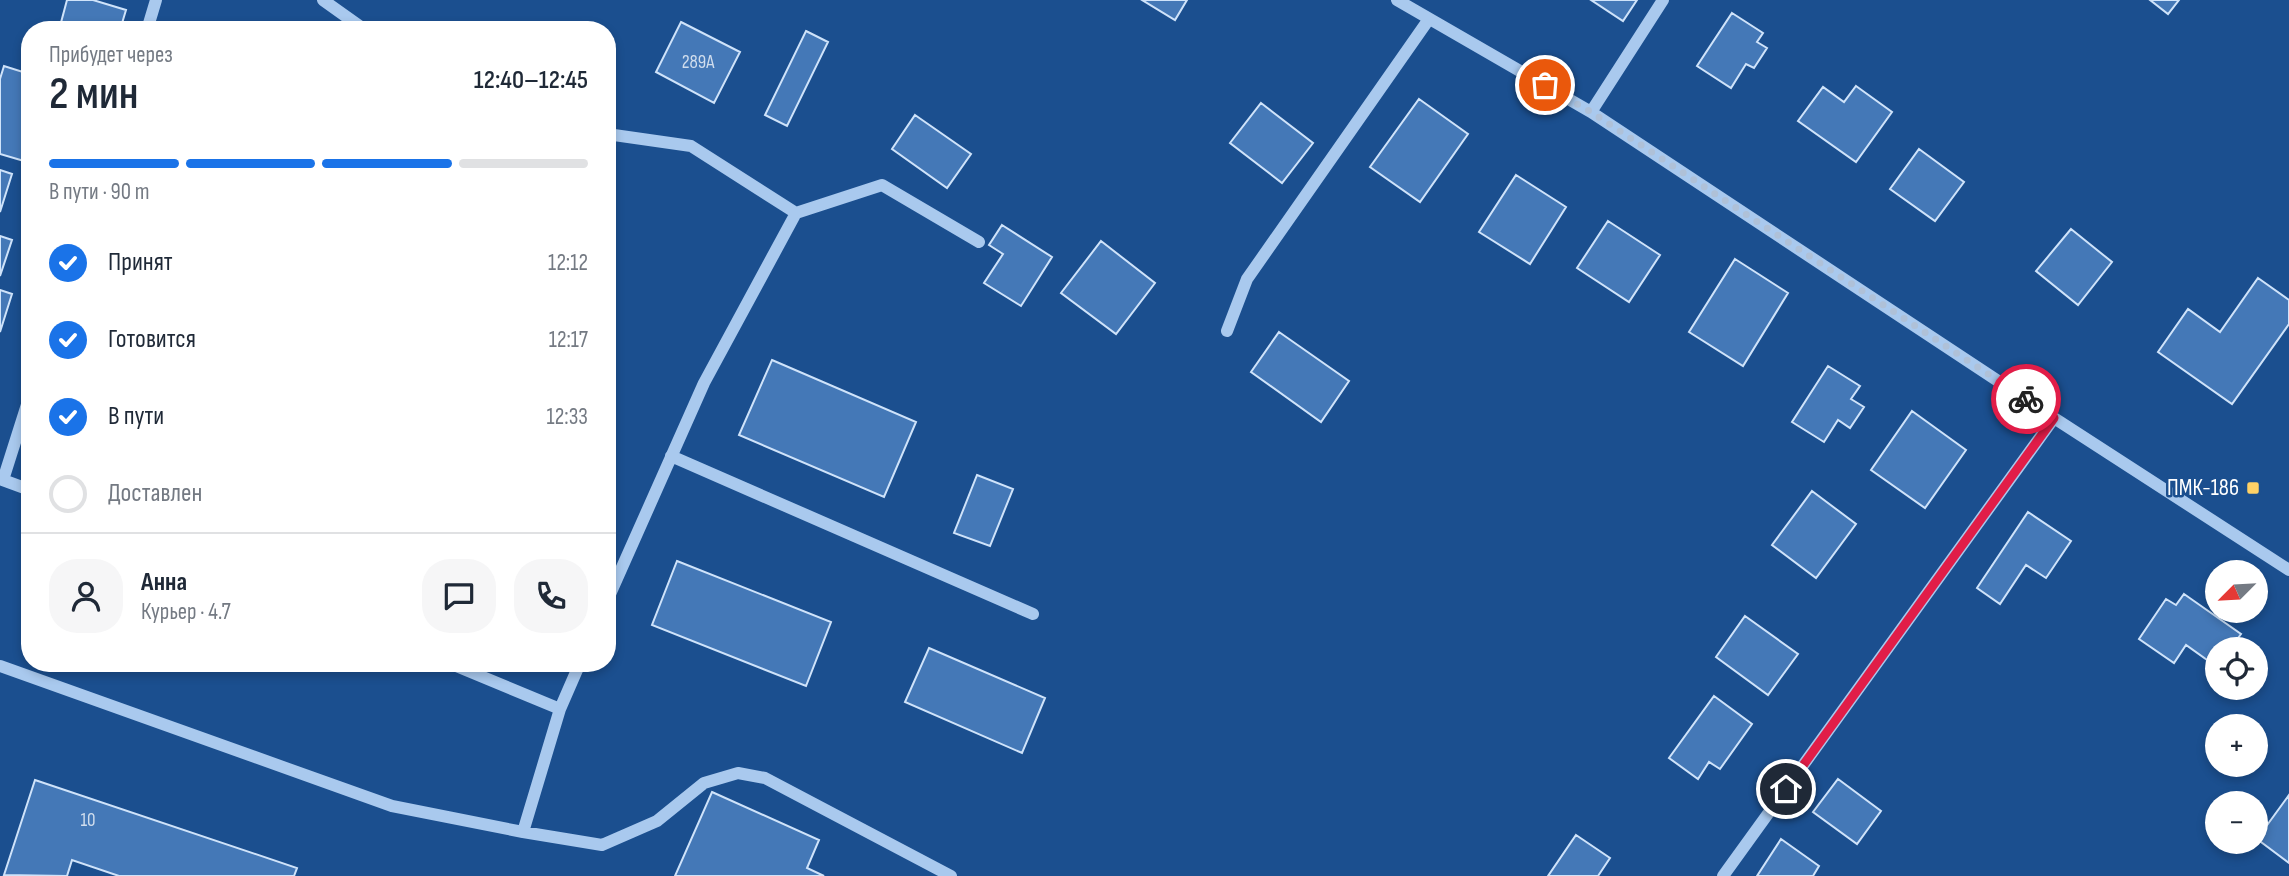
<!DOCTYPE html>
<html lang="ru">
<meta charset="utf-8">
<style>
body{margin:0;font-family:"Sofia Sans Condensed",sans-serif;background:#f6f6f7;color:#1f2937;height:100vh;display:flex;flex-direction:column;font-size:26px;white-space:nowrap}
*{box-sizing:border-box;margin:0}
p{font-size:23px;color:#747a83}
.icon{flex:none;width:38px;height:38px;fill:none;stroke:currentColor;stroke-width:2;stroke-linecap:round;stroke-linejoin:round}
.map{position:relative;flex:1;overflow:hidden}
.drawer{position:absolute;left:21px;top:21px;width:595px;height:651px;display:flex;flex-direction:column;background:#fff;border-radius:28px;box-shadow:0 4px 10px #0003}
.drawer>*{flex:none}
.needle{width:46px;rotate:246deg}
.tools{position:absolute;left:2205px;top:560px;display:grid;gap:14px}
.tools a{display:grid;place-items:center;width:63px;height:63px;border-radius:50%;background:#fff;box-shadow:0 4px 10px #0003;font-size:35px}
.pin{position:absolute;display:grid;place-items:center;width:60px;height:60px;color:#fff;margin:-30px;border:4px solid #fff;border-radius:50%;box-shadow:0 2px 7px #0007}
.courier{position:absolute;display:grid;place-items:center;width:70px;height:70px;margin:-35px;border:5px solid #e11d48;border-radius:50%;background:#fff;color:#222;box-shadow:0 2px 9px #0007}
.head em{font-style:normal;font-weight:600}
.head div{display:flex;flex-direction:column-reverse}
.head{display:flex;align-items:center;justify-content:space-between;height:119px;padding:0 28px}
h1{font-size:46px;font-weight:600;line-height:52px}
.bar{display:grid;grid-template-columns:repeat(4,1fr);gap:10px 7px;align-content:center;height:84px;padding:0 28px}
.bar i{height:9px;border-radius:5px;background:#e0e1e3}
.bar .current{background:#1a73e8}
.bar p{grid-column:span 4}
.line{display:flex;align-items:center;gap:18px;padding:0 28px;border-top:2px solid #e0e1e3}
.line div{flex:1}
.round{display:grid;place-items:center;flex:none;width:74px;height:74px;border-radius:28px;background:#f6f6f7}
ol{padding:0 28px;list-style:none}
li{display:flex;align-items:center;gap:21px;height:77px}
li p{margin-inline-start:auto}
li .icon{padding:7px;border-radius:50%;background:#1a73e8;color:#fff;stroke-width:4}
li:last-child{color:#747a83}
li i{width:38px;height:38px;border:4px solid #e0e1e3;border-radius:50%}
.map>svg:first-child{display:block}
.building{fill:#4478b7;stroke:#cfe3fa;stroke-width:2}
.lines{fill:none;stroke-linecap:round;stroke-linejoin:round}
.minor{stroke:#a9c9ee;stroke-width:12}
.done{stroke:#afc1d8;stroke-width:7;stroke-dasharray:0 12.6}
.route{stroke:#e11d48;stroke-width:9}
.poi-dot{fill:#ffd166;stroke:#1b4f8f;stroke-width:2.5}
.labels{text-anchor:middle;dominant-baseline:central;stroke-width:5;stroke-linejoin:round;paint-order:stroke}
.number-label{font-size:19px;fill:#d0dded}
.poi-label{font-size:23px;fill:#fff;stroke:#1b4f8f;text-anchor:end}
</style>
<div class="map">
<svg width="2289" height="876" viewBox="0 0 2289 876">
<rect width="100%" height="100%" fill="#1b4f8f"/>
<path class="building" d="M67,0H93L126,10L120,30H59Z
M1142,0H1187L1175,20Z
M1591,0H1637L1623,21Z
M2150,0H2179L2168,14Z
M1732,13L1763,33L1757,42L1767,48L1754,68L1746,64L1731,88L1697,66Z
M681,22L740,52L714,103L656,72Z
M806,31L828,42L787,126L765,115Z
M30,59V143L24,161L0,154V79L4,66L26,73Z
M1856,86L1892,112L1856,162L1798,121L1823,87L1844,102Z
M1419,99L1468,134L1420,202L1370,167Z
M1261,103L1313,143L1282,183L1230,143Z
M915,115L971,154L947,188L892,149Z
M1919,149L1964,182L1935,221L1890,189Z
M0,170L12,174L0,212Z
M1516,175L1566,207L1530,264L1479,232Z
M1608,221L1660,255L1629,302L1577,268Z
M1002,225L1052,257L1021,306L984,283L1003,254L989,245Z
M2071,229L2112,262L2078,305L2036,271Z
M0,236L12,240L0,276Z
M1101,241L1155,283L1116,334L1061,293Z
M1735,259L1788,293L1743,366L1689,332Z
M2258,278L2289,300V324L2232,404L2158,352L2188,309L2220,332Z
M0,290L12,294L0,332Z
M1279,332L1349,381L1321,422L1251,372Z
M772,360L916,422L884,497L739,435Z
M1828,366L1860,386L1851,399L1864,407L1850,428L1838,420L1824,442L1792,422Z
M1912,411L1966,450L1925,508L1871,470Z
M977,475L1013,489L990,546L954,533Z
M1812,491L1856,524L1816,578L1772,545Z
M2028,512L2071,541L2046,578L2026,565L2000,604L1977,588Z
M677,561L831,622L806,686L652,625Z
M2184,594L2241,634L2230,649H2217V667L2186,645L2174,663L2139,639L2166,599L2176,605Z
M1745,616L1798,654L1768,695L1716,657Z
M929,648L1045,698L1022,753L905,702Z
M1714,696L1752,724L1720,769L1709,762L1698,779L1669,758Z
M1838,779L1881,811L1857,844L1813,812Z
M35,780L297,868L294,876H119L72,860L67,876L4,875Z
M712,792L819,840L807,868L824,876H675Z
M2289,795V863L2257,839Z
M1576,835L1610,858L1598,876H1548Z
M1781,839L1819,866L1813,876H1757Z"/>
<g class="lines">
<path class="minor" d="M323,0L365,30
M1397,0L1591,112L2054,418L2289,570
M147,30L156,0
M1591,112L1663,0
M607,134L691,146L796,213L704,383L607,601
M796,213L882,185L979,242
M1227,331L1247,279L1429,19
M671,456L1033,614
M0,479L30,490
M3,480L30,395
M449,663L560,709L580,663
M0,666L392,806L523,832L560,709
M523,832L602,845L657,821L704,783L738,773L765,778L951,876
M1723,876L2054,418"/>
</g>
<g class="lines">
<path class="done" d="M1545,85L1591,112L2026,399"/>
<path class="route" d="M1786,789L2054,418L2026,399"/>
</g>
<rect class="poi-dot" x="2246" y="481" width="14" height="14" rx="3.5"/>
<g class="labels">
<g class="number-label">
<text x="698" y="62">289А</text>
<text x="88" y="820">10</text>
</g>
<g class="poi-label">
<text x="2239" y="488">ПМК-186</text>
</g>
</g>
</svg>
<div class="tools">
<a><svg class="needle" viewBox="-14 -14 28 28"><path d="M0-13l5 13h-10z" fill="#e53935"/><path d="M0 13l5-13h-10z" fill="#747a83"/></svg></a>
<a><svg class="icon" aria-label="locate" viewBox="0 0 24 24"><circle cx="12" cy="12" r="6"/><path d="M12 2v4M12 18v4M2 12h4M18 12h4"/></svg></a>
<a>+</a>
<a>−</a>
</div>
<div class="pin" style="left:1545px;top:85px;background:#ea580c"><svg class="icon" aria-label="bag" viewBox="0 0 24 24"><path d="M5 8h14l-1 12H6zM9 8a3 3 0 0 1 6 0"/></svg></div>
<div class="pin" style="left:1786px;top:789px;background:#1f2937"><svg class="icon" aria-label="home" viewBox="0 0 24 24"><path d="M3 11l9-7 9 7M6 9v11h12V9"/></svg></div>
<div class="courier" style="left:2026px;top:399px"><svg class="icon" aria-label="bike" viewBox="0 0 24 24"><circle cx="6" cy="16" r="4"/><circle cx="18" cy="16" r="4"/><path d="M6 16l4-8h5l3 8M10 8l3 8H6M13 5h3"/></svg></div>
<section class="drawer">
<div class="head"><div><h1>2 мин</h1><p>Прибудет через</p></div><em>12:40–12:45</em></div>
<div class="bar"><i class="current"></i><i class="current"></i><i class="current"></i><i></i><p>В пути · 90 m</p></div>
<ol>
<li><svg class="icon" aria-label="check" viewBox="0 0 24 24"><path d="M5 12l5 5 9-10"/></svg>Принят<p>12:12</p></li>
<li><svg class="icon" aria-label="check" viewBox="0 0 24 24"><path d="M5 12l5 5 9-10"/></svg>Готовится<p>12:17</p></li>
<li><svg class="icon" aria-label="check" viewBox="0 0 24 24"><path d="M5 12l5 5 9-10"/></svg>В пути<p>12:33</p></li>
<li><i></i>Доставлен</li>
</ol>
<div class="line" style="height:126px"><a class="round"><svg class="icon" aria-label="person" viewBox="0 0 24 24"><circle cx="12" cy="8" r="4"/><path d="M4 21q1-7 8-7t8 7"/></svg></a><div><b>Анна</b><p>Курьер · 4.7</p></div><a class="round"><svg class="icon" aria-label="chat" viewBox="0 0 24 24"><path d="M4 5h16v11H9l-5 4z"/></svg></a><a class="round"><svg class="icon" aria-label="phone" viewBox="0 0 24 24"><path d="M5 4h4l2 5-3 2q2 4 5 5l2-3 5 2v4C11 20 4 13 5 4z"/></svg></a></div>
</section>
</div>
